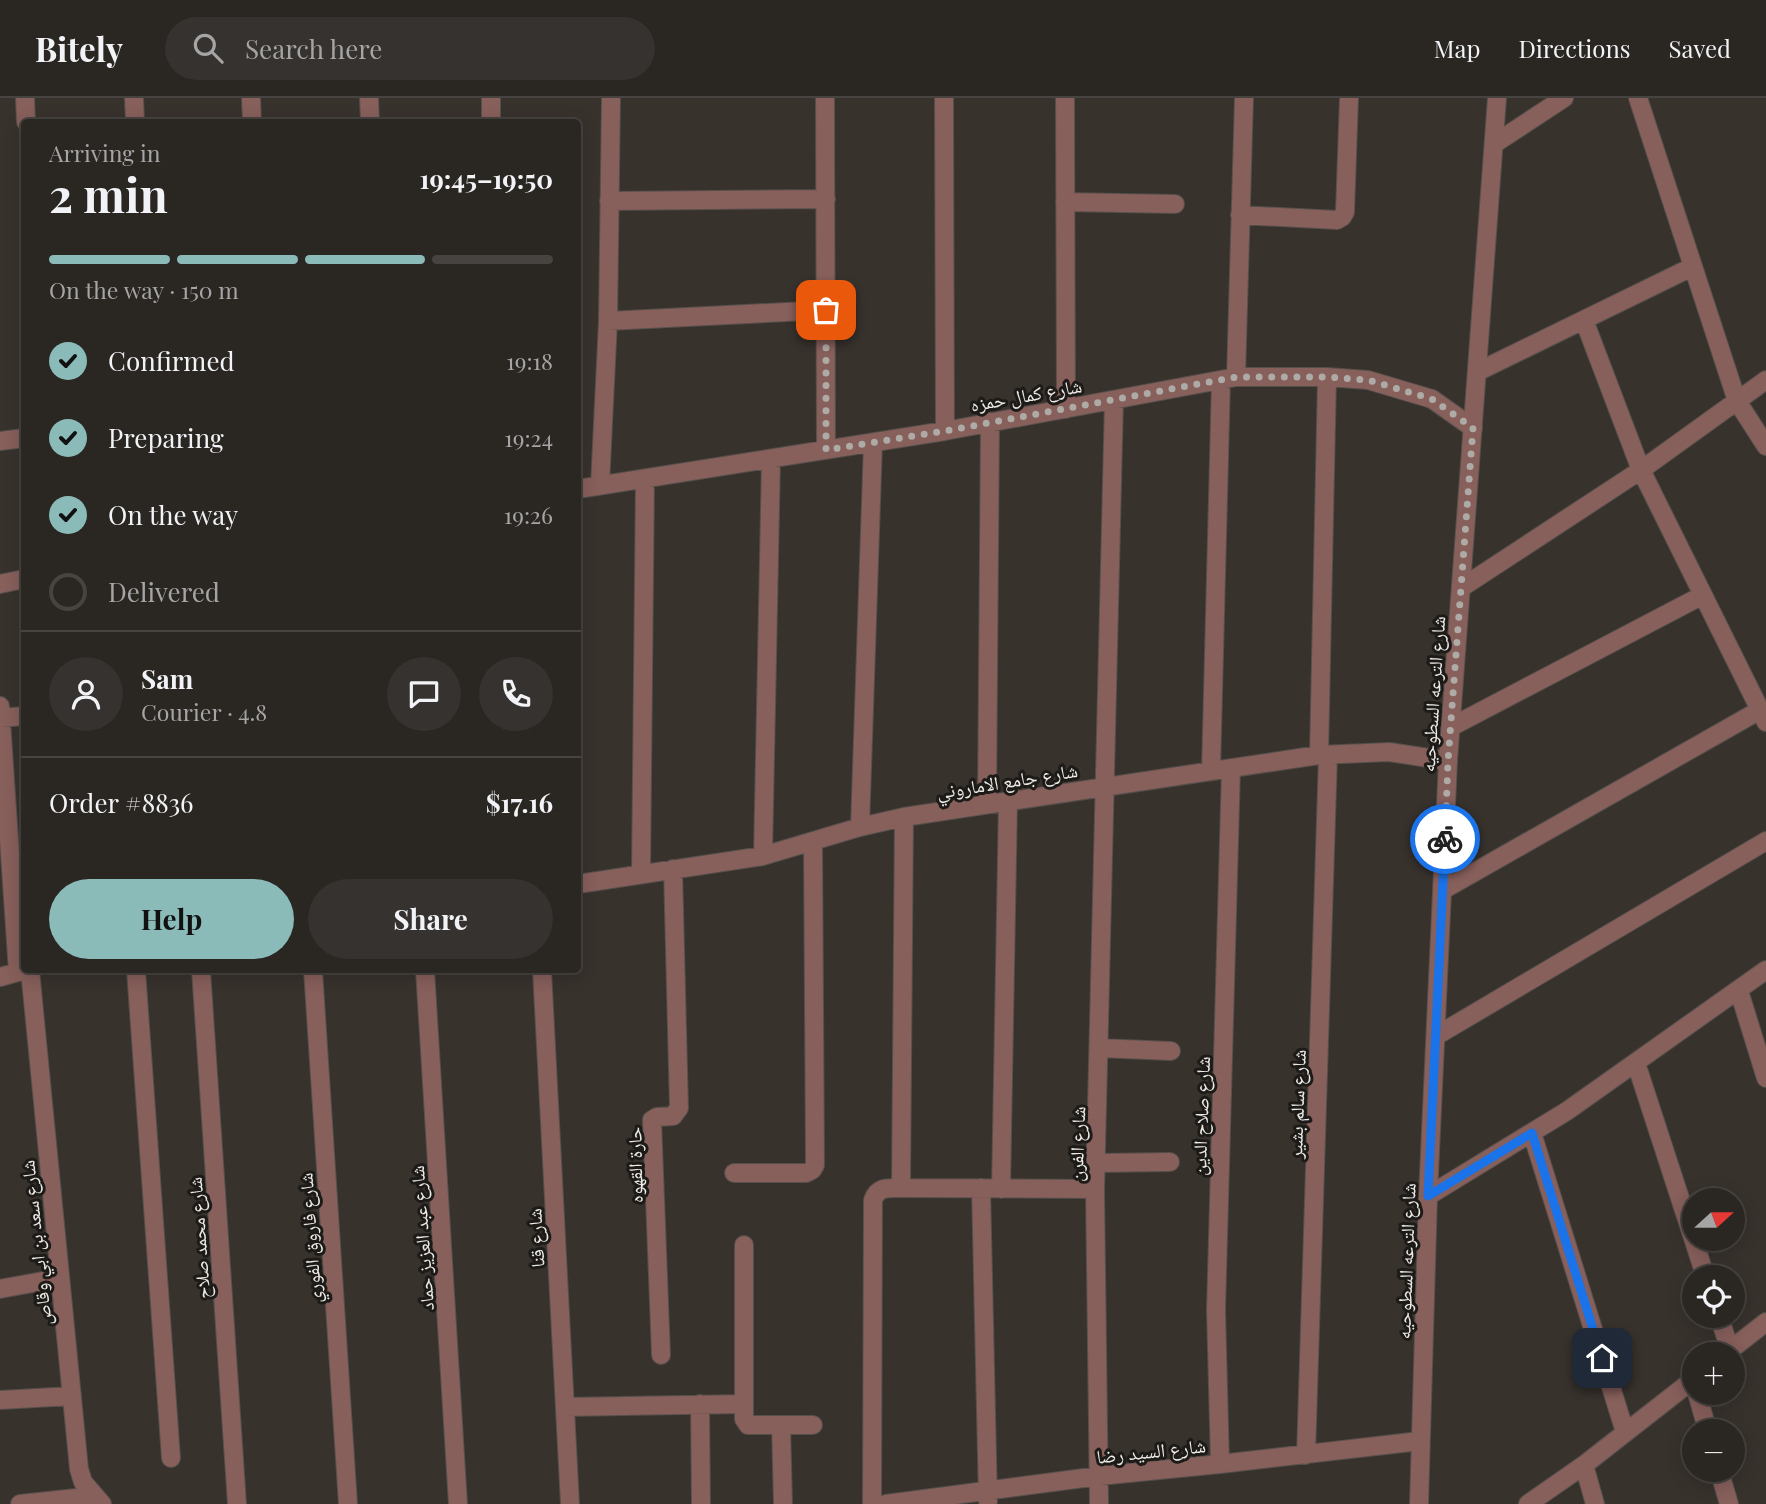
<!DOCTYPE html>
<meta charset="utf-8">
<style>
body{margin:0;font-family:"Playfair Display","Noto Naskh Arabic",serif;background:#36322f;color:#f1f3f6;height:100vh;display:flex;flex-direction:column;font-size:26px;white-space:nowrap}
*{box-sizing:border-box;margin:0}
p{font-size:23px;color:#a5a5a5}
.icon{flex:none;width:38px;height:38px;fill:none;stroke:currentColor;stroke-width:2;stroke-linecap:round;stroke-linejoin:round}
.map{position:relative;flex:1;overflow:hidden}
.drawer{position:absolute;left:21px;top:21px;width:560px;height:854px;display:flex;flex-direction:column;background:#2a2622;border-radius:7px;box-shadow:0 4px 18px #0003,0 0 0 2px #464340}
.drawer>*{flex:none}
.needle{width:46px;rotate:69deg}
.controls{position:absolute;left:1682px;top:1090px;display:grid;gap:14px}
.controls a{display:grid;place-items:center;width:63px;height:63px;border-radius:50%;background:#2a2622;box-shadow:0 4px 18px #0003,0 0 0 2px #464340;font-size:35px}
.pin{position:absolute;display:grid;place-items:center;width:60px;height:60px;color:#fff;margin:-30px;border-radius:14px;box-shadow:0 4px 10px #0006}
.courier{position:absolute;display:grid;place-items:center;width:70px;height:70px;margin:-35px;border:5px solid #1a73e8;border-radius:50%;background:#fff;color:#222;box-shadow:0 2px 9px #0007}
.overview em{font-style:normal;font-weight:700}
.overview div{display:flex;flex-direction:column-reverse}
.overview{display:flex;align-items:center;justify-content:space-between;height:119px;padding:0 28px}
h1{font-size:46px;font-weight:700;line-height:52px}
.bar{display:grid;grid-template-columns:repeat(4,1fr);gap:10px 7px;align-content:center;height:84px;padding:0 28px}
.bar i{height:9px;border-radius:5px;background:#464340}
.bar .on{background:#8bbbb9}
.bar p{grid-column:span 4}
.line{display:flex;align-items:center;gap:18px;padding:0 28px;border-top:2px solid #464340}
.line div{flex:1}
.round{display:grid;place-items:center;flex:none;width:74px;height:74px;border-radius:37px;background:#36322f}
ol{padding:0 28px;list-style:none}
li{display:flex;align-items:center;gap:21px;height:77px}
li p{margin-inline-start:auto}
li .icon{padding:7px;border-radius:50%;background:#8bbbb9;color:#111;stroke-width:4}
li:last-child{color:#a5a5a5}
li i{width:38px;height:38px;border:4px solid #464340;border-radius:50%}
.action{display:flex;gap:14px;margin-top:auto;padding:14px 28px}
.action a{flex:1;height:80px;border-radius:42px;background:#8bbbb9;color:#111;font-size:28px;font-weight:700;line-height:80px;text-align:center}
.action a+a{background:#36322f;color:#f1f3f6}
header{display:flex;align-items:center;gap:42px;box-sizing:border-box;height:98px;padding:0 35px;background:#2a2622;border-bottom:2px solid #464340}
header strong{font-size:33px}
nav{display:flex;gap:38px;margin-inline-start:auto;font-size:24px}
.search{width:490px;height:63px;background:#36322f;display:flex;align-items:center;gap:18px;box-sizing:border-box;padding:0 24px;border-radius:38px;color:#a5a5a5;font-size:26px}
.map>svg:first-child{display:block}
.lines{fill:none;stroke-linecap:round;stroke-linejoin:round}
.minor-casing{stroke:#554f4b;stroke-width:20}
.tertiary-casing{stroke:#554f4b;stroke-width:20}
.minor{stroke:#875f5b;stroke-width:18}
.tertiary{stroke:#875f5b;stroke-width:18}
.done{stroke:#aeaaa5;stroke-width:7;stroke-dasharray:0 12.6}
.route{stroke:#1a73e8;stroke-width:9}
.labels{text-anchor:middle;dominant-baseline:central;stroke-width:6;stroke-linejoin:round;paint-order:stroke}
.street-label{font-size:19px;fill:#edeae6;stroke:#1d1b18}
</style>
<header>
<strong>Bitely</strong>
<div class="search"><svg class="icon" aria-label="search" viewBox="0 0 24 24"><circle cx="10" cy="10" r="6"/><path d="M15 15l6 6"/></svg>Search here</div>
<nav><a>Map</a><a>Directions</a><a>Saved</a></nav>
</header>
<div class="map">
<svg width="1766" height="1406" viewBox="0 0 1766 1406">
<rect width="100%" height="100%" fill="#38322d"/>
<g class="lines">
<defs>
<path id="minor" d="M25,0L26,24
M134,0L135,24
M251,0L252,24
M369,0L370,24
M825,0L826,352
M944,0L945,333
M1065,0L1066,311
M1638,0L1737,303L1766,348
M491,24V0
M1494,46L1564,0
M609,103L826,101
M1065,104L1175,106
M1240,117L1337,122L1342,119L1345,114L1349,0
M1584,222L1641,372L1766,624
M608,223L826,212
M1477,274L1692,169
M1236,279L1244,0
M0,343L24,340
M600,387L608,223L611,0
M578,391L945,333L1236,279H1327L1368,282L1432,301L1473,330
M0,486L24,481
M1461,490L1641,372L1766,282
M0,608L18,874
M1,620L24,618
M1451,629L1703,497
M1319,657L1327,279
M1211,673L1221,282
M987,706L990,324
M860,729L873,345
M763,758L771,361
M641,776L645,381
M578,786L763,758L860,729L904,719L1319,657L1389,654L1448,663
M1443,792L1760,612
M30,872L79,1371L83,1384L102,1406
M136,872L171,1360
M201,872L237,1406
M313,872L348,1406
M425,872L458,1406
M542,872L570,1406
M0,879L25,872
M1739,893L1766,980
M1436,938L1766,743
M1099,950L1171,953
M1636,965L1706,1180
M1532,1035L1625,1334
M1097,1065L1170,1064
M734,1075H806L812,1072L815,1067L813,743
M901,1090L904,719
M981,1090L988,1403
M1001,1091L1008,703
M1428,1098L1567,1013L1766,872
M744,1147V1321L748,1327H813
M0,1191L60,1180
M1719,1218L1730,1252
M1725,1256L1766,1224
M661,1257L652,1022L657,1019L673,1018L679,1010L673,771
M1697,1295L1708,1334
M0,1302L72,1298
M700,1306L701,1406
M565,1309L743,1306
M781,1327L783,1406
M1306,1357L1328,657
M1220,1366L1216,1212L1231,670
M1584,1367L1595,1406
M1719,1372L1729,1406
M20,1406L95,1398
M872,1406L873,1102C878,1088 889,1090 901,1090L1095,1091
M886,1406L1099,1378L1220,1366L1420,1343
M1099,1406L1095,1091L1114,302
M1528,1406L1584,1367L1694,1281"/>
<path id="tertiary" d="M1419,1406L1428,1098L1448,663L1497,0"/>
</defs>
<use href="#minor" class="minor-casing"/>
<use href="#tertiary" class="tertiary-casing"/>
<use href="#minor" class="minor"/>
<use href="#tertiary" class="tertiary"/>
</g>
<g class="lines">
<path class="done" d="M826,212V352L945,333L1236,279H1327L1368,282L1432,301L1473,330L1448,663L1445,741"/>
<path class="route" d="M1445,741L1428,1098L1532,1035L1602,1260"/>
</g>
<g class="labels">
<g class="street-label">
<text transform="translate(1026 296) rotate(-10)">شارع كمال حمزه</text>
<text transform="translate(1432 596) rotate(-86)">شارع الترعه السطوحيه</text>
<text transform="translate(1007 682) rotate(-9)">شارع جامع الاماروني</text>
<text transform="translate(1296 1006) rotate(-88)">شارع سالم بشير</text>
<text transform="translate(1200 1018) rotate(-88)">شارع صلاح الدين</text>
<text transform="translate(1076 1046) rotate(-88)">شارع الفرن</text>
<text transform="translate(634 1067) rotate(-91)">حارة القهوه</text>
<text transform="translate(198 1140) rotate(-94)">شارع محمد صلاح</text>
<text transform="translate(309 1140) rotate(-94)">شارع فاروق الفوري</text>
<text transform="translate(421 1140) rotate(-94)">شارع عبد العزيز حماد</text>
<text transform="translate(535 1140) rotate(-93)">شارع قنا</text>
<text transform="translate(35 1145) rotate(-96)">شارع سعد بن ابي وقاص</text>
<text transform="translate(1405 1163) rotate(-88)">شارع الترعه السطوحيه</text>
<text transform="translate(1151 1352) rotate(-6)">شارع السيد رضا</text>
</g>
</g>
</svg>
<div class="controls">
<a><svg class="needle" viewBox="-14 -14 28 28"><path d="M0-13l5 13h-10z" fill="#e53935"/><path d="M0 13l5-13h-10z" fill="#a5a5a5"/></svg></a>
<a><svg class="icon" aria-label="locate" viewBox="0 0 24 24"><circle cx="12" cy="12" r="6"/><path d="M12 2v4M12 18v4M2 12h4M18 12h4"/></svg></a>
<a>+</a>
<a>−</a>
</div>
<div class="pin" style="left:826px;top:212px;background:#ea580c"><svg class="icon" aria-label="bag" viewBox="0 0 24 24"><path d="M5 8h14l-1 12H6zM9 8a3 3 0 0 1 6 0"/></svg></div>
<div class="pin" style="left:1602px;top:1260px;background:#1f2937"><svg class="icon" aria-label="home" viewBox="0 0 24 24"><path d="M3 11l9-7 9 7M6 9v11h12V9"/></svg></div>
<div class="courier" style="left:1445px;top:741px"><svg class="icon" aria-label="bike" viewBox="0 0 24 24"><circle cx="6" cy="16" r="4"/><circle cx="18" cy="16" r="4"/><path d="M6 16l4-8h5l3 8M10 8l3 8H6M13 5h3"/></svg></div>
<section class="drawer">
<div class="overview"><div><h1>2 min</h1><p>Arriving in</p></div><em>19:45–19:50</em></div>
<div class="bar"><i class="on"></i><i class="on"></i><i class="on"></i><i></i><p>On the way · 150 m</p></div>
<ol>
<li><svg class="icon" aria-label="check" viewBox="0 0 24 24"><path d="M5 12l5 5 9-10"/></svg>Confirmed<p>19:18</p></li>
<li><svg class="icon" aria-label="check" viewBox="0 0 24 24"><path d="M5 12l5 5 9-10"/></svg>Preparing<p>19:24</p></li>
<li><svg class="icon" aria-label="check" viewBox="0 0 24 24"><path d="M5 12l5 5 9-10"/></svg>On the way<p>19:26</p></li>
<li><i></i>Delivered</li>
</ol>
<div class="line" style="height:126px"><a class="round"><svg class="icon" aria-label="person" viewBox="0 0 24 24"><circle cx="12" cy="8" r="4"/><path d="M4 21q1-7 8-7t8 7"/></svg></a><div><b>Sam</b><p>Courier · 4.8</p></div><a class="round"><svg class="icon" aria-label="chat" viewBox="0 0 24 24"><path d="M4 5h16v11H9l-5 4z"/></svg></a><a class="round"><svg class="icon" aria-label="phone" viewBox="0 0 24 24"><path d="M5 4h4l2 5-3 2q2 4 5 5l2-3 5 2v4C11 20 4 13 5 4z"/></svg></a></div>
<div class="line" style="height:91px"><div>Order #8836</div><b>$17.16</b></div>
<div class="action"><a>Help</a><a>Share</a></div>
</section>
</div>
